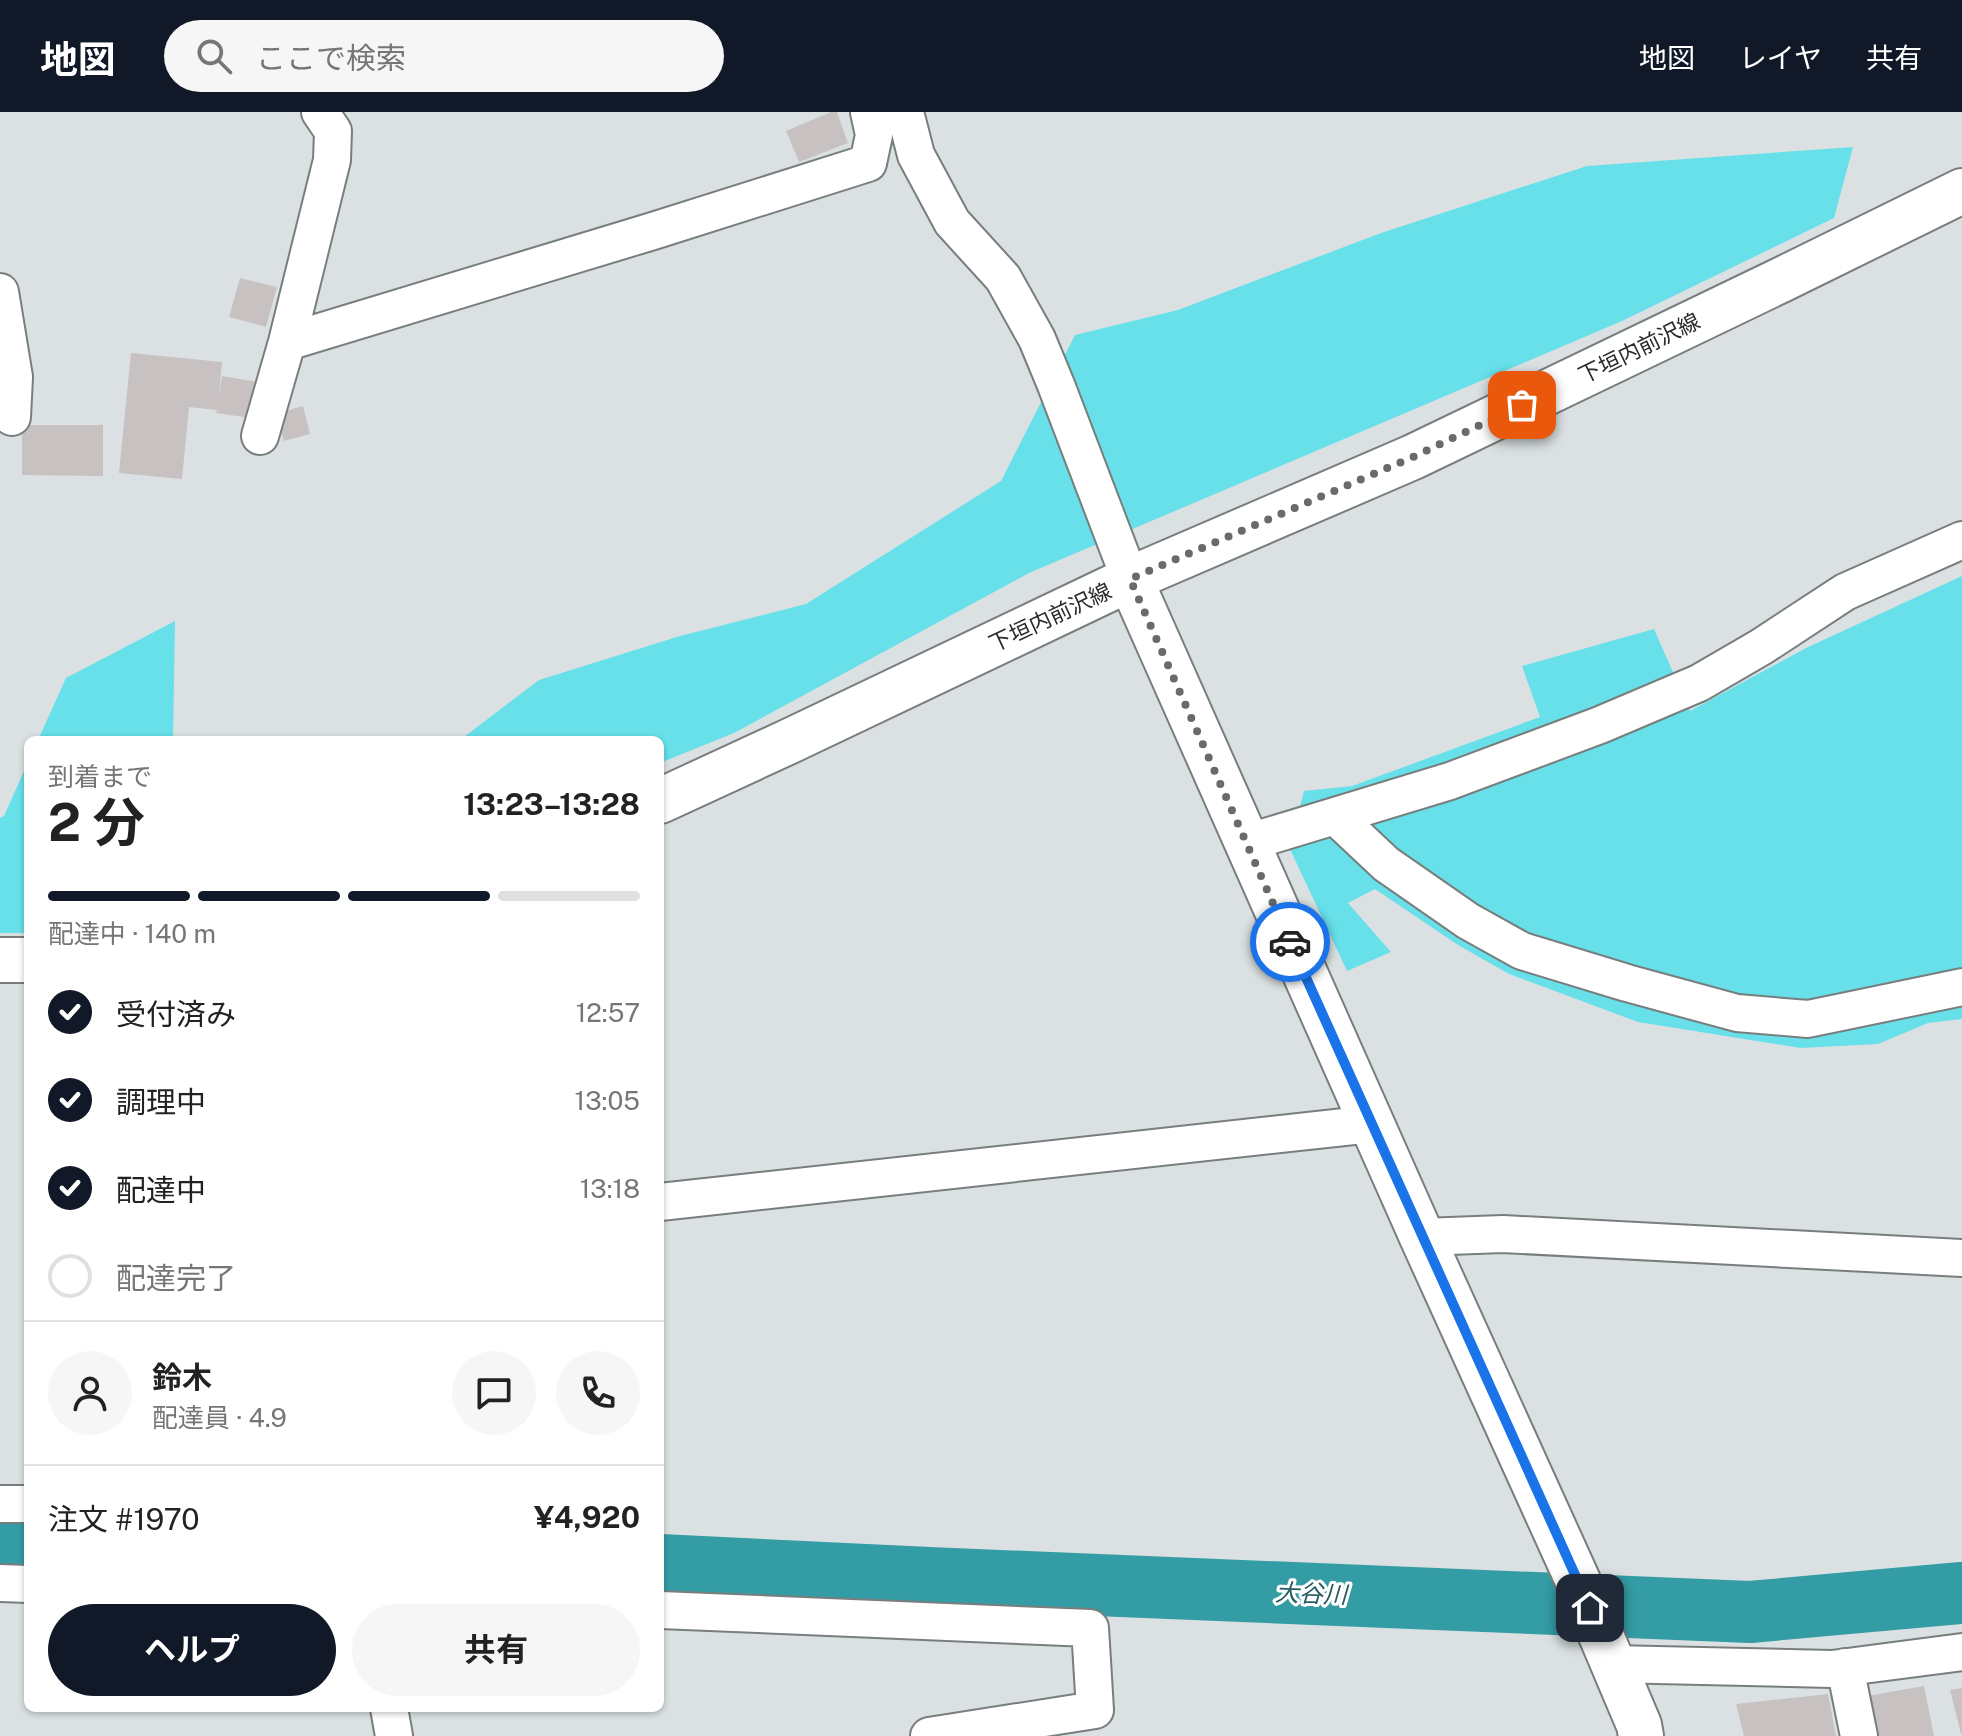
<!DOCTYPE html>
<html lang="ja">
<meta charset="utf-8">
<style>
body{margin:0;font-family:"Public Sans","Noto Sans JP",sans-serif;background:#f6f6f6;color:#222;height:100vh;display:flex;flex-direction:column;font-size:30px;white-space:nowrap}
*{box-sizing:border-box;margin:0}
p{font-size:26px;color:#767676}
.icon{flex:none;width:44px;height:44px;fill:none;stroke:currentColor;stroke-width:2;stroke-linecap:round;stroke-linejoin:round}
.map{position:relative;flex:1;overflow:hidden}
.side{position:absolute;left:24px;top:624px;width:640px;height:976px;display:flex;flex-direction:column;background:#fff;border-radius:12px;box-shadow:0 2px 6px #0004}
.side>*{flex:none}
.pin{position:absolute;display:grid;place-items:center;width:68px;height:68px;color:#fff;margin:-34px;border-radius:16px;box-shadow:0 4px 12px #0006}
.courier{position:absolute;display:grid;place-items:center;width:80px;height:80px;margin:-40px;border:6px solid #1a73e8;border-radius:50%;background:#fff;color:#222;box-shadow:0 2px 10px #0007}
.summary em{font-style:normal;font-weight:700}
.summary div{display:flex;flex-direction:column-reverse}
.summary{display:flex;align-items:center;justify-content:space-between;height:136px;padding:0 24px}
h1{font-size:52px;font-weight:700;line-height:60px}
.bar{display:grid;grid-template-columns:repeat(4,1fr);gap:12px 8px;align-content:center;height:96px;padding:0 24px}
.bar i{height:10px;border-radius:6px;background:#e0e0e0}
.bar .selected{background:#111827}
.bar p{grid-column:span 4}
.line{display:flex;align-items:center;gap:20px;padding:0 24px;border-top:2px solid #e0e0e0}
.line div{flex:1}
.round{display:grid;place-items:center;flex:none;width:84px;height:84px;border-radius:42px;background:#f6f6f6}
ol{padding:0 24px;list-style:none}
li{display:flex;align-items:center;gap:24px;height:88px}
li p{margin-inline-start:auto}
li .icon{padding:8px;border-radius:50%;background:#111827;color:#fff;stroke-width:4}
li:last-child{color:#767676}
li i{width:44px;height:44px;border:4px solid #e0e0e0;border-radius:50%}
.action{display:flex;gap:16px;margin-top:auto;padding:16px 24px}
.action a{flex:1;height:92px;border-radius:48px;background:#111827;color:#fff;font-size:32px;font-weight:700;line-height:92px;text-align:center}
.action a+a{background:#f6f6f6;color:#222}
header{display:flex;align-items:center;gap:48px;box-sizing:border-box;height:112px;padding:0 40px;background:#111827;color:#fff}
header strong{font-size:38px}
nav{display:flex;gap:44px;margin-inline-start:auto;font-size:28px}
.search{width:560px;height:72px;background:#f6f6f6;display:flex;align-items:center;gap:20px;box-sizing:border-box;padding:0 28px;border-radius:44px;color:#767676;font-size:30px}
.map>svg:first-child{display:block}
.green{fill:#67e0ea}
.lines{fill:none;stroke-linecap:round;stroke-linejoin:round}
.river{stroke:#339ca4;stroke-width:62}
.building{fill:#c7c1c2}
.street-casing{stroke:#787e7e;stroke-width:40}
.secondary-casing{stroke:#787e7e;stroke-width:48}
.street{stroke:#fff;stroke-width:36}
.secondary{stroke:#fff;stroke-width:44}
.done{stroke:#676b6b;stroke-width:8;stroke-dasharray:0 14.4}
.route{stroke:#1a73e8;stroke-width:10}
.labels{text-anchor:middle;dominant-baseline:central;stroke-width:6;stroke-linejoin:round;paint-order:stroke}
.street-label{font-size:22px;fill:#292b2b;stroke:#fff}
.water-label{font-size:24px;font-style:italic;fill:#235b60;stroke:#fff}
</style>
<header>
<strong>地図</strong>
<div class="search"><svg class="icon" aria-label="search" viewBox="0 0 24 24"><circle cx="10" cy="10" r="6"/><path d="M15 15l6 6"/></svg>ここで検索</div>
<nav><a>地図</a><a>レイヤ</a><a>共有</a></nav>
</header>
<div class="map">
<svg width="1962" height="1624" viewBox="0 0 1962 1624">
<rect width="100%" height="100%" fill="#dbe1e2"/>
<path class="green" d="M1853,35L1834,106L1622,209L1029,461L734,621L660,651V628H460L539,568L680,524L806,492L1001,369L1075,223L1178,198L1381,121L1587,54Z
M1962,464V907L1928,911L1878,932L1801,936L1638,910L1509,862L1458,833L1375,777L1348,791L1391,840L1347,859L1289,735L1304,679L1352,674L1540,605L1522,554L1654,517L1690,599L1806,536Z
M175,509L173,628H38L66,566Z
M28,650V821H0V706L4,704Z"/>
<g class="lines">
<path class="river" d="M0,1426L28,1427
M660,1453L929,1466L1750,1500L1962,1481"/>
</g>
<path class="building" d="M831,0H837L848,31L799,50L786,19Z
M240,166L277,175L266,215L229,205Z
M131,241L222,250L219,282L222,264L257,270L251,306L216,301L217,298L189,295L182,367L119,361Z
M303,294L310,322L284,329L276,302Z
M22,313H103V364L22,363Z
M1924,1574L1934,1624H1876L1867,1584Z
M1962,1576V1622H1961L1950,1578Z
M1828,1582L1836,1624H1744L1736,1592Z"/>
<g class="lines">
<defs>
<path id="street" d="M320,0L333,19L332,48L287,230L653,119L868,51L874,23L869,0
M905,0L916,43L952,110L1003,166L1037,227L1056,273L1130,467
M0,180L14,265L12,305
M260,324L287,230
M1335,704L1386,752L1468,809L1522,839L1627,871L1737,901L1808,907L1962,875
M1246,731L1450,669L1600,613L1699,571L1761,535L1845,480L1962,428
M660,1090L1372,1012
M1422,1125L1503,1122L1962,1146
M0,1392H28
M0,1471L28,1472
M660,1498L1090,1516L1095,1598L929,1624
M1612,1552L1832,1557L1962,1540
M1845,1555L1859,1624
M389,1596L394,1624"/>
<path id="secondary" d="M1130,467L1422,1125L1578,1469L1639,1613L1641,1624
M660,689L792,628L1130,467L1413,345L1781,168L1962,79
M0,848H28"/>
</defs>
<use href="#street" class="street-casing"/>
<use href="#secondary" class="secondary-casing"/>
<use href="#street" class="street"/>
<use href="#secondary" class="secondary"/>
</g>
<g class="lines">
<path class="done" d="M1290,830L1130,467L1413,345L1522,293"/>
<path class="route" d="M1290,830L1590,1496"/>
</g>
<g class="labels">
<g class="street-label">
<text transform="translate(1639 236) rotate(-26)">下垣内前沢線</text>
<text transform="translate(1050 505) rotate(-25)">下垣内前沢線</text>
</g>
<g class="water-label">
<text transform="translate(1311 1481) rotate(2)">大谷川</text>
</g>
</g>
</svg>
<div class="pin" style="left:1522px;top:293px;background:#ea580c"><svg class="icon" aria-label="bag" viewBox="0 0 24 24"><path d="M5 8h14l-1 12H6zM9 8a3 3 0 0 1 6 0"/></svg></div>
<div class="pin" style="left:1590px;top:1496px;background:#1f2937"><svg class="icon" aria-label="home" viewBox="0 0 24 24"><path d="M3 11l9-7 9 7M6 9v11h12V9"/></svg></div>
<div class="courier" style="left:1290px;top:830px"><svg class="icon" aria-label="car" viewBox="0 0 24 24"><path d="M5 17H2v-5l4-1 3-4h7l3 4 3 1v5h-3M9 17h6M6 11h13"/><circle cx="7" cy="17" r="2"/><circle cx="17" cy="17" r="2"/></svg></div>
<section class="side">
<div class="summary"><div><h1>2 分</h1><p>到着まで</p></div><em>13:23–13:28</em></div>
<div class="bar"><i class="selected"></i><i class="selected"></i><i class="selected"></i><i></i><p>配達中 · 140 m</p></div>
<ol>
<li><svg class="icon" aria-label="check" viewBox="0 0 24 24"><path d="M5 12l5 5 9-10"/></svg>受付済み<p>12:57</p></li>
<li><svg class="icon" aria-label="check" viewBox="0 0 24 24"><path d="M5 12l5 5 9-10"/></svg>調理中<p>13:05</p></li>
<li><svg class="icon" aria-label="check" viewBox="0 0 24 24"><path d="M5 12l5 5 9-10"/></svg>配達中<p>13:18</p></li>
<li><i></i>配達完了</li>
</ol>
<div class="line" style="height:144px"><a class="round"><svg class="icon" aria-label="person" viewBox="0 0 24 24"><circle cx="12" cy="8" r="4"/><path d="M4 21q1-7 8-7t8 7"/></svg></a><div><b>鈴木</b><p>配達員 · 4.9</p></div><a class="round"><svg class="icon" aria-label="chat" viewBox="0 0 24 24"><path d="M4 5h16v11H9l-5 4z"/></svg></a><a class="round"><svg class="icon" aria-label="phone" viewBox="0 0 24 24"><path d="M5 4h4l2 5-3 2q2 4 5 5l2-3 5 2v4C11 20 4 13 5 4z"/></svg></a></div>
<div class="line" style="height:104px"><div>注文 #1970</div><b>¥4,920</b></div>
<div class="action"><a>ヘルプ</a><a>共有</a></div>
</section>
</div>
